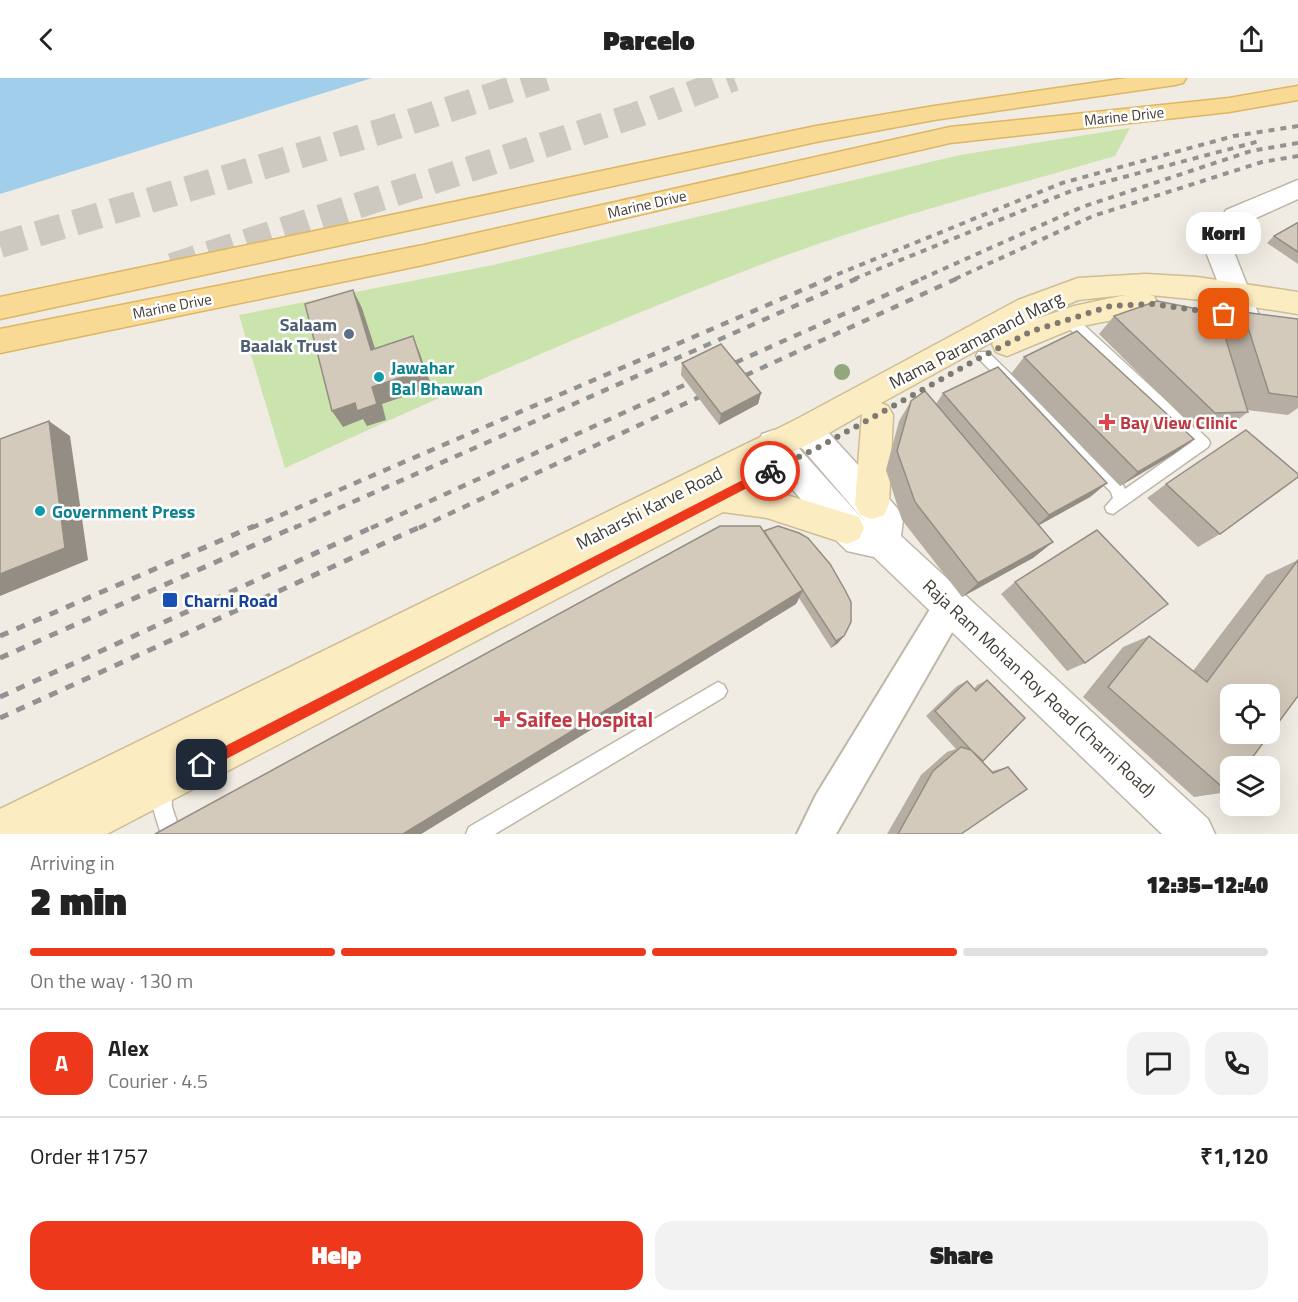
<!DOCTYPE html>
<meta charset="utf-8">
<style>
body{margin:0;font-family:"Titillium Web",sans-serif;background:#f2f2f2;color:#222;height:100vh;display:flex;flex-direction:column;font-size:22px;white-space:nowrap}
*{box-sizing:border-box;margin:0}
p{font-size:20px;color:#767676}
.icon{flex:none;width:33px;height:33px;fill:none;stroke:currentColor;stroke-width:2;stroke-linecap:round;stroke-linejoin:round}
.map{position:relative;height:756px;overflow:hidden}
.details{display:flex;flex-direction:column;background:#fff;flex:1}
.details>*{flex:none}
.controls{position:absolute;left:1220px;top:606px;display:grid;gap:12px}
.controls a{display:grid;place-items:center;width:60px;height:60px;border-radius:12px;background:#fff;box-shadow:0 6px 24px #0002;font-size:30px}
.pin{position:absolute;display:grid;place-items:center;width:51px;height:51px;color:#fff;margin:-26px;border-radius:12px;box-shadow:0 3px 9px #0006}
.courier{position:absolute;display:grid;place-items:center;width:60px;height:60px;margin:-30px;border:4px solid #ee381c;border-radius:50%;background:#fff;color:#222;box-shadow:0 2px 8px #0007}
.bubble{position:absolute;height:42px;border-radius:18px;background:#fff;box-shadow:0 6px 24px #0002;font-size:20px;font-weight:800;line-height:42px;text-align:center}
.overview em{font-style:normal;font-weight:800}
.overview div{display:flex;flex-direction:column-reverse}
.overview{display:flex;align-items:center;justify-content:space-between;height:102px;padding:0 30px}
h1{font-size:39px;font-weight:800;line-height:45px}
.bar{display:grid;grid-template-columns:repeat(4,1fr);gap:9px 6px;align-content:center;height:72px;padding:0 30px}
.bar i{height:8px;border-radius:4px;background:#e0e0e0}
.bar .on{background:#ee381c}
.bar p{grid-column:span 4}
.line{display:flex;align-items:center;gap:15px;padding:0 30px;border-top:2px solid #e0e0e0}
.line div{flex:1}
.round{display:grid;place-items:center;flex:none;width:63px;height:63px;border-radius:18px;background:#f2f2f2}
.action{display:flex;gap:12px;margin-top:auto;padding:12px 30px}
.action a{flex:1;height:69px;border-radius:18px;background:#ee381c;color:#fff;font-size:24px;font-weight:800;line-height:69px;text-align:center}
.action a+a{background:#f2f2f2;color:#222}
header{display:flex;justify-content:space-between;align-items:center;height:78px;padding:0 30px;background:#fff;font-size:27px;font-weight:800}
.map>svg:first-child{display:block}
.green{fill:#cbe3ad}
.water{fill:#a1ceeb}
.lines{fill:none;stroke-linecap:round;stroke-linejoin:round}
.motorway-tunnel{stroke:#cdc9c0;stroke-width:26;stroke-dasharray:26 13;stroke-linecap:butt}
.service-casing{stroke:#beb6a9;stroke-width:3}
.minor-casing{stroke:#beb6a9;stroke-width:4}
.tertiary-casing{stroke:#beb6a9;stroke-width:3}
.secondary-casing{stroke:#cebe95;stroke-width:3}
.primary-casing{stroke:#dcb665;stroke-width:3}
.service{fill:#fff;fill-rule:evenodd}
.minor{fill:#fff;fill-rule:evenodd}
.tertiary{fill:#fff;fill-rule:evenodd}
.secondary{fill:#fbecc2;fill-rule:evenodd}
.primary{fill:#f8da94;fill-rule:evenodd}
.rail-far2{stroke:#929292;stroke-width:4;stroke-dasharray:6 6;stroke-linecap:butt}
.rail-far1{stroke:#929292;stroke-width:4.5;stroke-dasharray:8 8;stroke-linecap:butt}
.rail{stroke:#929292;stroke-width:5;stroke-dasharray:9 9;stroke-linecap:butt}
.tree{fill:#92a77e}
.wall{fill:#b6aea2}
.shaded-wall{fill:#948d84}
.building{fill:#d4cabc;stroke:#948d84;stroke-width:1.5;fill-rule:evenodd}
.route{fill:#ee381c}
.done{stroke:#7e7a71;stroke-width:6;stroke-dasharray:0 10.8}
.service-dot{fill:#5c6f8a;stroke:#fff;stroke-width:2}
.culture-dot{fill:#0f9aa8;stroke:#fff;stroke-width:2}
.health-dot{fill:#e0444e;stroke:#fff;stroke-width:2}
.transit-dot{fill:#1a4fb4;stroke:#fff;stroke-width:2}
.labels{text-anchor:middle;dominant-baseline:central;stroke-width:5;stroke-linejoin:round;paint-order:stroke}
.far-street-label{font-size:15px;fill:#413c33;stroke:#fff}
.service-label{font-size:18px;font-weight:bold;fill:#4e5e75;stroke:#fff;text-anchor:end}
.street-label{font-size:18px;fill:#413c33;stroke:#fff}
.culture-label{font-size:18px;font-weight:bold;fill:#0d838f;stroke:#fff;text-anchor:start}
.health-label{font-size:18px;font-weight:bold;fill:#be3a42;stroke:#fff;text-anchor:start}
.transit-label{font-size:18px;font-weight:bold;fill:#164399;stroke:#fff;text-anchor:start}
.near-health-label{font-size:21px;font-weight:bold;fill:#be3a42;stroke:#fff;text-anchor:start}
</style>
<header><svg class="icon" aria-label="back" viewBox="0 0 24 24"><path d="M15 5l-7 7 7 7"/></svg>Parcelo<svg class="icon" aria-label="share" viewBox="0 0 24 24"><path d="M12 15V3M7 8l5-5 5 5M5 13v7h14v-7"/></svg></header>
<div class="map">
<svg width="1298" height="756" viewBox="0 0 1298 756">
<rect width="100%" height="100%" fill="#f0ece3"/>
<path class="green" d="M1130,50L1115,78C992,114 866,145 747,192C590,252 437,320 285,390L239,237L493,187L960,77Z"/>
<path class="water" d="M0,0H372L0,116Z"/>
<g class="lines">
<path class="motorway-tunnel" d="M0,167L382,53L546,0
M172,188L636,37L734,0"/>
<defs>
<path id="service" d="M1068,236L1073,237L1208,361L1210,365L1208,369L1113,436L1107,434L1105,429L1113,420L1111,414L976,278L978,274H988L1122,405L1125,411L1192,364L1063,245L1061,241L1063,237Z
M718,604L724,607L727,613L724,619L495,756H466L469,749Z
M161,698L168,701L171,708L172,729L181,756H161C156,739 147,719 154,701Z"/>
<path id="minor" d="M951,510L962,515L967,526L962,537L836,756H797L816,717L940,515Z"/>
<path id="tertiary" d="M1298,102V121L1245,145L1232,169L1260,240L1255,248L1245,251L1235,248L1204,169L1226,132Z
M806,338L817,342L898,431L903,442L901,458L1208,741L1215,756H1162L874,479L847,473L835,461L762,376L758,366L762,356L774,352L786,356L867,446L795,362L790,352L795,342Z"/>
<path id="secondary" d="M1146,196L1197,199L1298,214V236L1222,224L1150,217L1154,218L1158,226L1154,234L1077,249L1007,278L996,274L992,266L994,263L881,325L888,328L893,337L889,426L884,437L872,441L860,437L855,426L862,336L817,362L747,396L752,397L757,408L859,439L864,450L859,461L847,466L767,440L723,434L107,756H0V731L795,342L1018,222L1078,200ZM1125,217L1074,228L1027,244L1078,222Z"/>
<path id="primary" d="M1127,0H1186L1183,5L1175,7L934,42L816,64L0,241V219L816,48L934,28Z
M1298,8V22L1229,34L950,65L423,187L0,275V251L423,167L950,49L1229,20Z"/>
</defs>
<use href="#service" class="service-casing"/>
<use href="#minor" class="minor-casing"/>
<use href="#tertiary" class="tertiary-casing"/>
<use href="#secondary" class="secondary-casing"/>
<use href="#primary" class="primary-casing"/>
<use href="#service" class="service"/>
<use href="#minor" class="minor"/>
<use href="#tertiary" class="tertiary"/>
<use href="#secondary" class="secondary"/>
<use href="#primary" class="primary"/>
<path class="rail-far2" d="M826,201L1062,105L1234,58L1298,48
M854,201L1071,113L1260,63
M921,201L1082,129L1251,73L1298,65
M955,201L1093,138L1262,84L1298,78"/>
<path class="rail-far1" d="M721,291L924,200
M731,304L958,200
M251,450L830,200
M294,450L858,200
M371,450L702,299
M419,450L712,313"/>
<path class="rail" d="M0,558L254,448
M0,580L297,448
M0,619L375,448
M0,640L422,448"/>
</g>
<circle class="tree" cx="842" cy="294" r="8"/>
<path class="wall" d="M1298,145V186L1267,165L1274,158Z
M1243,234L1298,241V330L1288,337L1247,332L1224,252Z
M1114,238L1248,334L1227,350L1195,351L1099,256Z
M1024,279L1174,376L1120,408L1011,296Z
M682,285L761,315L758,326L719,347L681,297Z
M943,315L1107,405L1090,419L1039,447L1053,464L1033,480L962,519L902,442L886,392L899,343L911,323L936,326Z
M1166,406L1220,456L1198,469L1147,420Z
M760,448L844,558L838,565L831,570L799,520L796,526L421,756H155Z
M1298,482L1228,714L1194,719L1083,619L1123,569L1149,558L1193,593L1266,497Z
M1015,504L1085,585L1067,593L1001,516Z
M987,602L983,684L992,693L1008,689L961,756H887L921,697L947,674L956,671L926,638L957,608L967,603L974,611L977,607Z"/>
<path class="shaded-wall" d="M353,212L362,230L381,289L371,272Z
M413,258L420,276L432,309L382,326L386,342L367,348L363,341L343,349L332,333L372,309Z
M761,315L758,326L719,347L721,336Z
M49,343L70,358L88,482L0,518V496Z
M1194,361L1174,376L1120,408L1138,394Z
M1107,405L1090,419L1034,450L1049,437Z
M1053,464L1033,480L962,519L978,505Z
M803,512L796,526L421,756H403Z
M844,558L838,565L831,570L836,563Z"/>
<path class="building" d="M1297,145H1298V174L1274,158Z
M353,212L371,272L413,258L424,292L372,309L377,326L357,333L355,325L332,333L305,226Z
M1157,223L1218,235L1248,334L1215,335L1114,238Z
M1243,234L1298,241V319L1269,315Z
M1077,253L1194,361L1138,394L1024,279Z
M721,266L761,315L721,336L682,285Z
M998,289L1107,405L1049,437L943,315Z
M925,313L1053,464L978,505L915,424L897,373L911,323Z
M49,343L65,470L0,496V361Z
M1246,352L1298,396V399L1220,456L1166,406Z
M720,448H760L803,512L403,756H155Z
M778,448L799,455L808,460L830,486L845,512L851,524V544L844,558L836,563L764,453Z
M1097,452L1168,526L1085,585L1015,504Z
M1298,482V618L1246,688H1230V711L1228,714L1108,609L1149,558L1207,604ZM1230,616H1269V656H1230Z
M987,602L1025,640L983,683L970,671L935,633L967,603L976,613Z
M961,669L971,672L993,695L1008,689L1027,711L961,756H898L933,693Z"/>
<path class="route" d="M770,388L774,390V396L207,691H198V682Z"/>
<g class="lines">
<path class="done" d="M770,393L821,368L983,278L1032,253L1111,228L1152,226L1224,236"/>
</g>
<circle class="service-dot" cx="349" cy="256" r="6"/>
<g class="culture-dot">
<circle cx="379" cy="299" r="6"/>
<circle cx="40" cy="433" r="6"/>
</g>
<g class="health-dot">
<path d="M1104 335h6v6h6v6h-6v6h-6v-6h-6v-6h6z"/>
<path d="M499 632h6v6h6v6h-6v6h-6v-6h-6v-6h6z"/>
</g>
<rect class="transit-dot" x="162" y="514" width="16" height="16" rx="3"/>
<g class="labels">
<g class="far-street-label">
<text transform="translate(1124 38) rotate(-6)">Marine Drive</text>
<text transform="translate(647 126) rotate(-13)">Marine Drive</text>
<text transform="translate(172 228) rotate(-11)">Marine Drive</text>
</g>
<g class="service-label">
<text x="337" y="246">Salaam<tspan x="337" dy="21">Baalak Trust</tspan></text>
</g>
<g class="street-label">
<text transform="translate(976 262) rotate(-27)">Mama Paramanand Marg</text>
<text transform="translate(649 430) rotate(-27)">Maharshi Karve Road</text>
<text transform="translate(1039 610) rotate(43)">Raja Ram Mohan Roy Road (Charni Road)</text>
</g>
<g class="culture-label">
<text x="391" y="289">Jawahar<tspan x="391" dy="21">Bal Bhawan</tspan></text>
<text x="52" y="433">Government Press</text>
</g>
<g class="health-label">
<text x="1120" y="344">Bay View Clinic</text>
</g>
<g class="transit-label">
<text x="184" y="522">Charni Road</text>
</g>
<g class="near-health-label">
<text x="516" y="641">Saifee Hospital</text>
</g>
</g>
</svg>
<div class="controls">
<a><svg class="icon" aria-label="locate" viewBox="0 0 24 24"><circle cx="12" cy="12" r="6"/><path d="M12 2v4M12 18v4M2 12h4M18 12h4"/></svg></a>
<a><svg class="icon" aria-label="layers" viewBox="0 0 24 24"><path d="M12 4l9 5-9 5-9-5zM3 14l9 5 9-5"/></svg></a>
</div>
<div class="pin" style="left:1224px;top:236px;background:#ea580c"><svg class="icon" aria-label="bag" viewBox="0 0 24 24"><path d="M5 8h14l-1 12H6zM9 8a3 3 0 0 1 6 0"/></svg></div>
<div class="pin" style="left:202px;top:687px;background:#1f2937"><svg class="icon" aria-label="home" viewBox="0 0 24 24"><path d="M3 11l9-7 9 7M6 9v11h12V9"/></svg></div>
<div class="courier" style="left:770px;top:393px"><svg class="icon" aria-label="bike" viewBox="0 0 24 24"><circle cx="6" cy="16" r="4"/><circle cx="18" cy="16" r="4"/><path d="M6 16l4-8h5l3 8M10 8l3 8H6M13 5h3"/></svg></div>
<div class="bubble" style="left:1186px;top:134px;width:75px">Korri</div>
</div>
<section class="details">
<div class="overview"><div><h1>2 min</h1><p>Arriving in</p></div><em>12:35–12:40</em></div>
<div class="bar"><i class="on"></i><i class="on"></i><i class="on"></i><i></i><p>On the way · 130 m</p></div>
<div class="line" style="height:108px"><b class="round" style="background:#ee381c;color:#fff">A</b><div><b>Alex</b><p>Courier · 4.5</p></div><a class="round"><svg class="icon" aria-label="chat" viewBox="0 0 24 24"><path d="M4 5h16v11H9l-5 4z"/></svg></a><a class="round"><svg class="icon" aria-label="phone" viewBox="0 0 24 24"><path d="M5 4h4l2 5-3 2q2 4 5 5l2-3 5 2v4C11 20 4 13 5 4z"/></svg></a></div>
<div class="line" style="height:78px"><div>Order #1757</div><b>₹1,120</b></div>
<div class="action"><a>Help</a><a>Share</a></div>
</section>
